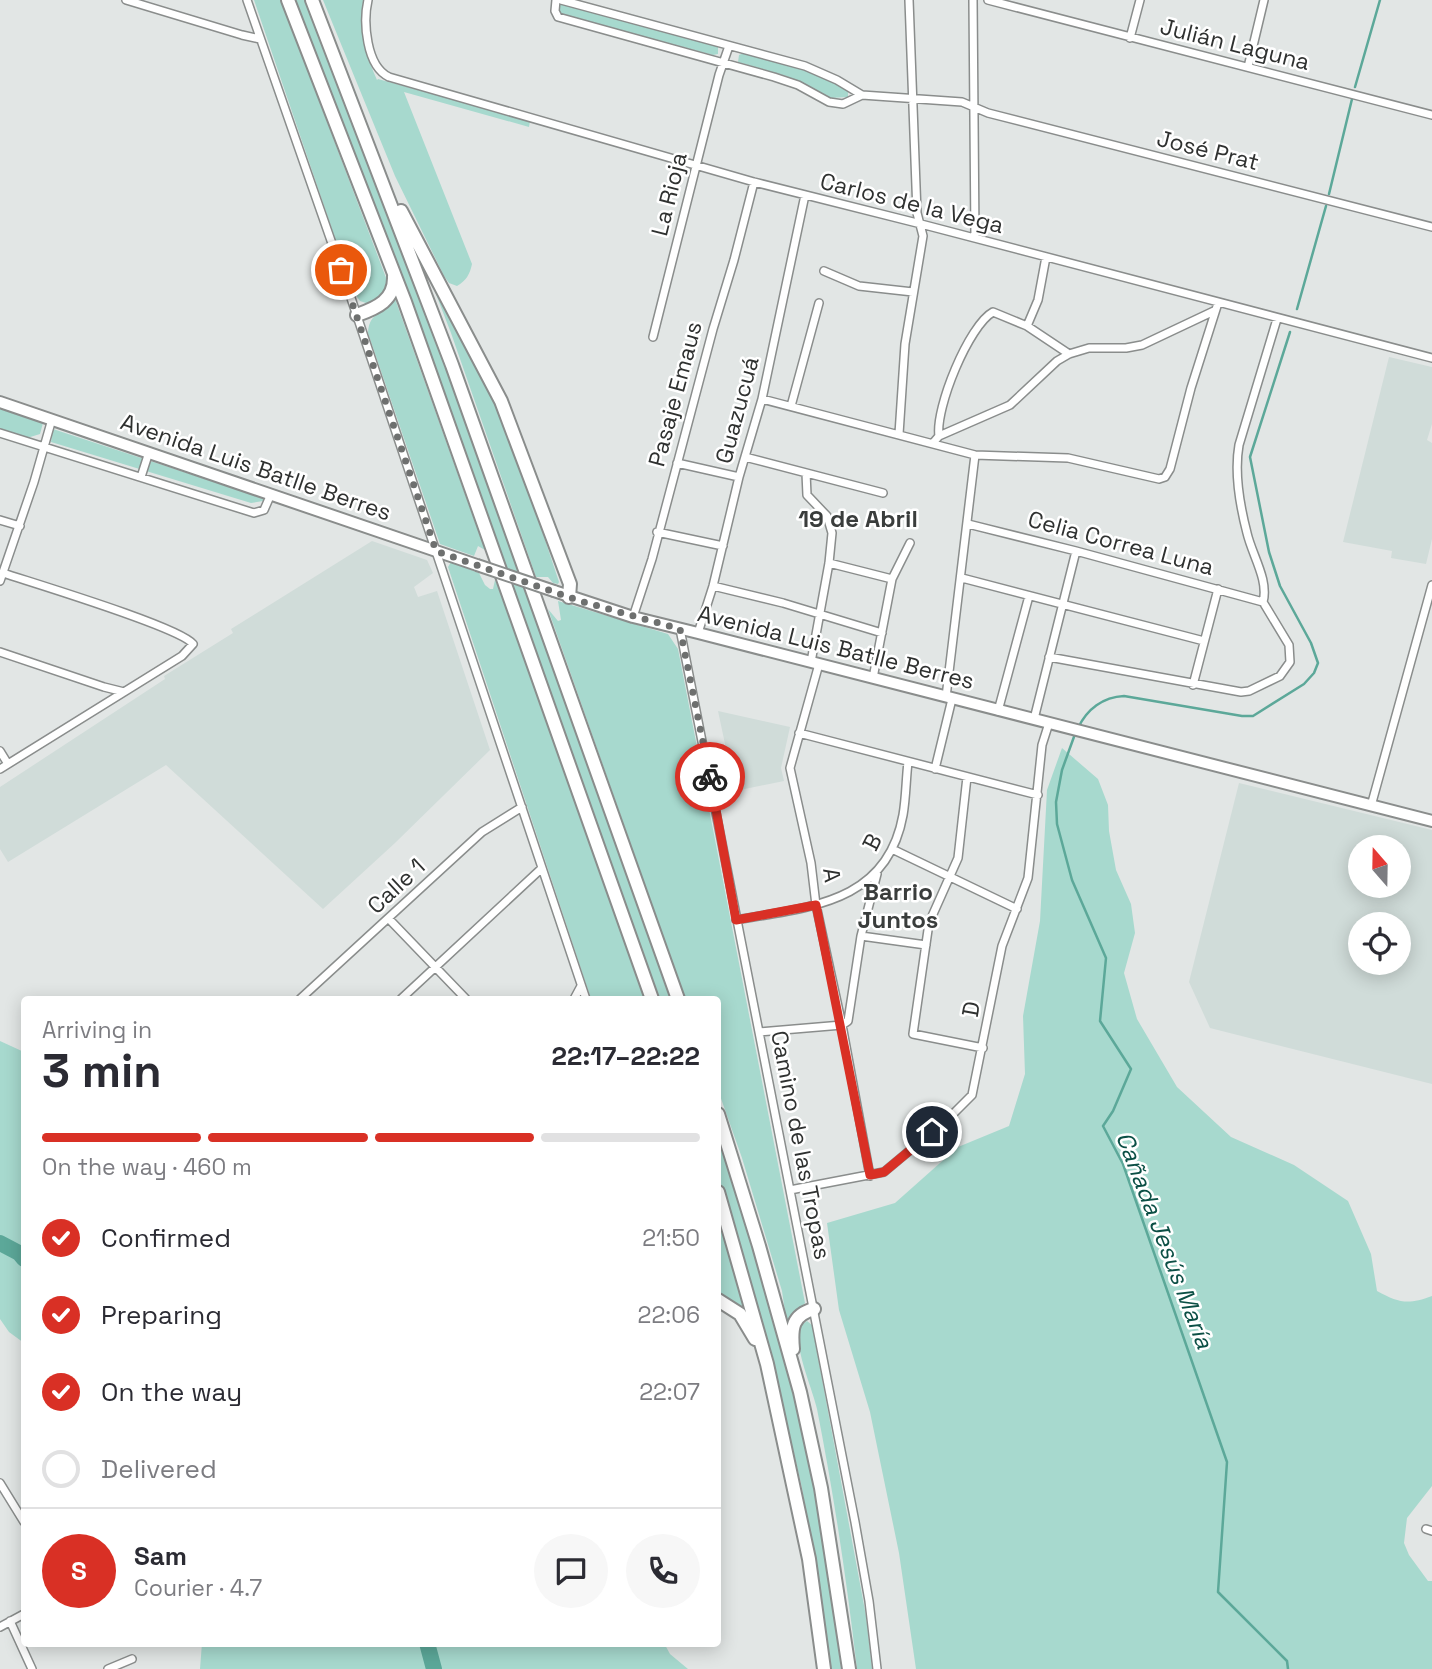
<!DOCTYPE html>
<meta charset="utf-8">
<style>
body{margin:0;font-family:"Space Grotesk",sans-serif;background:#f7f7f7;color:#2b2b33;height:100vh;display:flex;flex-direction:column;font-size:26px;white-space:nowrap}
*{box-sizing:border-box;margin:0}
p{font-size:23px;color:#7c7c81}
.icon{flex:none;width:38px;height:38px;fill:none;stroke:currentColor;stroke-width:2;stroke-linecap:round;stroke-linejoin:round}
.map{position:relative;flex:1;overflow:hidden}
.panel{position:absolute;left:21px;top:996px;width:700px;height:651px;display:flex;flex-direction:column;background:#fff;border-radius:7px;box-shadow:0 4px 18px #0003}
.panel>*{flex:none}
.needle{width:46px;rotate:340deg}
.fabs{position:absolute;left:1348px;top:835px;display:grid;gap:14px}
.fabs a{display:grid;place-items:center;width:63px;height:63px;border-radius:50%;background:#fff;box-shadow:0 4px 18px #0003;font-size:35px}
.pin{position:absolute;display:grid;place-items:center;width:60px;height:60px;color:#fff;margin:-30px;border:4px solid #fff;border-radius:50%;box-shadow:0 2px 7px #0007}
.courier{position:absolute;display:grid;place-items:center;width:70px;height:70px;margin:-35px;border:5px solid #d93025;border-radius:50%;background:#fff;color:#222;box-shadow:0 2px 9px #0007}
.overview em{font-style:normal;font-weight:800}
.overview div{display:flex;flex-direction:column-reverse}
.overview{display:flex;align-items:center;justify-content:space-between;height:119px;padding:0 21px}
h1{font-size:46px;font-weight:800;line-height:52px}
.bar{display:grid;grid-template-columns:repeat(4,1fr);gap:10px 7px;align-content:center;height:84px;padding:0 21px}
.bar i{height:9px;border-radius:5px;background:#e1e1e2}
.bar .current{background:#d93025}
.bar p{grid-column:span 4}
.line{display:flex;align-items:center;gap:18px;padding:0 21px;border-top:2px solid #e1e1e2}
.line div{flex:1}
.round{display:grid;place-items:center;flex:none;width:74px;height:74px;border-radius:37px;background:#f7f7f7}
ol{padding:0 21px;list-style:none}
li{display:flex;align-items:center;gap:21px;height:77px}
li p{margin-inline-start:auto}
li .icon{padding:7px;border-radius:50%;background:#d93025;color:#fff;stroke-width:4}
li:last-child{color:#7c7c81}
li i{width:38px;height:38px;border:4px solid #e1e1e2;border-radius:50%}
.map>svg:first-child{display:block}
.built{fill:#d0dcd9;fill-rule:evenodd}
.green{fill:#a7d9ce}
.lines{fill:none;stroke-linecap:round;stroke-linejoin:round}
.stream{stroke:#5ca899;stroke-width:2.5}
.river{stroke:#5ca899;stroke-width:16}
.minor-casing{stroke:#8a8d8c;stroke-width:10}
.secondary-casing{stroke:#8a8d8c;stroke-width:14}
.trunk-casing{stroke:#8a8d8c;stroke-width:16}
.minor{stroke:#fff;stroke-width:7}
.secondary{stroke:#fff;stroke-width:10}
.trunk{stroke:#fff;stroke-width:12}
.secondary-bridge-casing{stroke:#8a8d8c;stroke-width:14;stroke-linecap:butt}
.secondary-bridge{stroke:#fff;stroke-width:10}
.done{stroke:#6e706f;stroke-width:7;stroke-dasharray:0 12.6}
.route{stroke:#d93025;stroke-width:9}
.labels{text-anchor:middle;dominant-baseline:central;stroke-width:5;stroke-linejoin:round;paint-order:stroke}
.street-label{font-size:23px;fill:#2f3130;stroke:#fff}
.neighbourhood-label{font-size:24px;font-weight:bold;fill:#3a3d3c;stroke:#fff}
.water-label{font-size:24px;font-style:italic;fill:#0b4f45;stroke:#fff}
</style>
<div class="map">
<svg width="1432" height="1669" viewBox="0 0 1432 1669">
<rect width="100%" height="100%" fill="#e2e6e5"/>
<path class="built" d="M1389,357L1432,367V424L1427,440L1432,443V539L1426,564L1391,558L1392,551L1343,542Z
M372,541L427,560L433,573L414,587L418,597L437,591L490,750L395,843L323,909L166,765L8,862L0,849V787L165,679L164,676L233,633L231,629Z
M718,711L790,727L781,768L784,781L735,791Z
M1239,783L1432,830V1084L1210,1028L1189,982ZM1360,847H1398V886H1360ZM1360,924H1398V962H1360Z"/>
<path class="green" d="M254,0H281L388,283L386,295L369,304L360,301L353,291Z
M293,0H307L431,320L670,999H657Z
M323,0H363C360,29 365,54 377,80L378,79L530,121L529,127L404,92L472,264C470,274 466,281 457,286L449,283L444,276L395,176Z
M561,3L712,44L718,47V54L713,55L560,14L558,5Z
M746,52L811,70L848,89V97L830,98L786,76L738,62L739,55Z
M425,266L495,402L514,446L559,582L558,584L553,583L548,577H536L451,333Z
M394,296L485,550L478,546L474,556L440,544L368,333C369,310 387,314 394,296Z
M0,409L43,423L40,434L27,438L0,429Z
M53,429L263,498V501L251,503L51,442Z
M451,562L479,573L485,585L490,589H493L495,580L497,584L645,999H591L448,567Z
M558,601L668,634L678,649L805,1303L787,1325L782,1291L742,1158L718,1090V999H685L548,609L558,621L561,620Z
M1062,748L1098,779L1108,805L1109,831L1116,870L1131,904L1135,933L1124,973L1137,1019L1177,1087L1231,1137L1294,1165L1348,1201L1371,1254L1377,1291C1399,1303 1408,1305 1432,1296V1486L1407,1518L1404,1543L1409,1555L1428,1581H1432V1669H916L899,1553L870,1412L839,1310L827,1223L895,1203L958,1147L1009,1126L1025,1074L1023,1016L1040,921L1047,790Z
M0,1041L24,1052V1343L9,1332L0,1319Z
M718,1134C741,1205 764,1276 783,1348C810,1453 828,1562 841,1669H830L802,1488L767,1338L718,1174Z
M718,1208L750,1318L718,1294Z
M807,1321L812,1325L866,1616L872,1669H857C847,1582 834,1495 817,1409C812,1387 793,1347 800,1326Z
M202,1643H664L670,1654L688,1669H200Z"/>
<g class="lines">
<path class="stream" d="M1355,87L1380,0
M1329,194L1352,99
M1297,309L1326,206
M1078,728C1087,709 1103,697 1124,696L1242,716H1253L1304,684L1314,673L1318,663L1311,643L1280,586L1269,552L1250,457L1290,332
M1075,734L1062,770L1056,802L1057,824L1072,880L1106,958L1100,1021L1131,1069L1113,1111L1103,1126L1123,1164L1227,1462L1218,1592L1287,1661L1288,1669"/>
<path class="river" d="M0,1243L19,1253L24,1259
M427,1643L434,1669"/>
<defs>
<path id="minor" d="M126,0L242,35L260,39
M247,0L350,295L586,999
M368,0C363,22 366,66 389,77L754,182L921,224L1432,358
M556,0L555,11L558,17L774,77L798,85L829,102L843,104L862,95
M561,0L805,66L837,80L862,95L962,102L988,113L1432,227
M973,0L975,238
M988,0L1432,115
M1130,38L1140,0
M1248,67L1264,0
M824,271L859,286L913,292
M1027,326L1038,300L1046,257
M653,337L719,75L729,46
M762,399L975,455L1068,458L1159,479L1165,477L1170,469L1191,388L1218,303
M791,406L819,303
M0,433L254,513L264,510L271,494
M899,434L905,344L923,236L917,213L909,0
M939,436C935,408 969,325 993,312L1027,326L1069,354
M933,443L939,436L1010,405L1057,361L1069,354L1089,348H1126L1142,345L1214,311
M745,457L883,493
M677,463L739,477
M806,473L807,495L827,516L832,533L829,563L811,662
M141,477L149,452
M0,520L20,526
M968,524L1076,551L1263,602
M657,532L723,546
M829,563L892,579
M962,578L1204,641
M0,581L34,482L52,419
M713,586L783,603L882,633
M633,617L652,559L713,329L734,260L754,182
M680,629L855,1522L869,1601L877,1669
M698,633L713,586L739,477L762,399L805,195
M0,652L104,687L124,692
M1049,657L1241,692L1249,691L1280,676L1290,662L1289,645L1263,602C1269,580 1252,555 1247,533C1240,506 1234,473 1239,445L1277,319
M819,664L790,768L811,863L816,905L842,1025L870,1176
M873,678L892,579L910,543
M1193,685L1218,589
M946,697L975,455
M998,711L1029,596
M1034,719L1076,551
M799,733L1038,795
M0,751L8,764
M0,769L182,656L193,644C180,627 33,583 3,573
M935,769L952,699
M967,777L958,858L929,923L913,1034L983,1048
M1371,806L1432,585
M892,849L1017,909
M389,919L466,999
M736,920C808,907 887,904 903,815C906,798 906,779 908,762
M861,936L926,945
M300,999L482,832L522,807
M401,999L542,868
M574,999L581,986
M759,1032L842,1025L848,1021L861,936L877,874
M790,1190L884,1172L951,1116L972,1095L1002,946L1028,878L1042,745L1049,723
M0,1483L24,1522
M1426,1529L1432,1531
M10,1621L32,1669
M0,1627L24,1614
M108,1669L132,1659"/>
<path id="secondary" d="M0,402L477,565
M554,591L633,617L698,633L1432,821"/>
<path id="trunk" d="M288,0L405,302L652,999
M312,0L452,365L678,999
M401,211L501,401L570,584L569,597
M357,315C377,308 395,300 394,276
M718,1114L759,1246L800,1392L821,1488L849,1669
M718,1192L767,1364L809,1559L824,1669
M718,1300L740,1314L755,1339
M793,1349C791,1328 792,1315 814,1309"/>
</defs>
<use href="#minor" class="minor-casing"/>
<use href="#secondary" class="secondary-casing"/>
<use href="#trunk" class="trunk-casing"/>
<use href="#minor" class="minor"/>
<use href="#secondary" class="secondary"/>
<use href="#trunk" class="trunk"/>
<defs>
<path id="secondary-bridge" d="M477,565L554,591"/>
</defs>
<use href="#secondary-bridge" class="secondary-bridge-casing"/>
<use href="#secondary-bridge" class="secondary-bridge"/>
</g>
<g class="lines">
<path class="done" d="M341,270L436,551L580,601L680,629L710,777"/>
<path class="route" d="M710,777L736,920L816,905L870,1175L884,1172L932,1132"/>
</g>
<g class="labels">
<g class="street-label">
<text transform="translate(1235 44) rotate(14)">Julián Laguna</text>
<text transform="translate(1208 150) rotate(14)">José Prat</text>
<text transform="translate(669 194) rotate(-76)">La Rioja</text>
<text transform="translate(912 203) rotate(14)">Carlos de la Vega</text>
<text transform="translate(675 394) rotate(-75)">Pasaje Emaus</text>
<text transform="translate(737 410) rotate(-75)">Guazucuá</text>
<text transform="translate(256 467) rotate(19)">Avenida Luis Batlle Berres</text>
<text transform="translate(1121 543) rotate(15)">Celia Correa Luna</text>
<text transform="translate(836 647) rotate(14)">Avenida Luis Batlle Berres</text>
<text transform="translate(872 842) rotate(-63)">B</text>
<text transform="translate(832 875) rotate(82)">A</text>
<text transform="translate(396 886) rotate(-43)">Calle 1</text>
<text transform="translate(971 1009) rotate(-80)">D</text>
<text transform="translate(801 1145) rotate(79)">Camino de las Tropas</text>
</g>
<g class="neighbourhood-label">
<text x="858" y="518">19 de Abril</text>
<text x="898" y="891">Barrio<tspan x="898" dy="28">Juntos</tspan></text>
</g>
<g class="water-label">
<text transform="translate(1165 1240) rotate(69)">Cañada Jesús María</text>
</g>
</g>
</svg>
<div class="fabs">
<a><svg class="needle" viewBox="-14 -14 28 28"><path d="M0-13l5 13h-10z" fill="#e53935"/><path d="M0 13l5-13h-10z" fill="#7c7c81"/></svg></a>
<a><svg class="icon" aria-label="locate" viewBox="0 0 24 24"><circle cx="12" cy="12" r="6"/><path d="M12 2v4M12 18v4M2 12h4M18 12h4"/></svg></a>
</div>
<div class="pin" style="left:341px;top:270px;background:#ea580c"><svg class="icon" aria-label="bag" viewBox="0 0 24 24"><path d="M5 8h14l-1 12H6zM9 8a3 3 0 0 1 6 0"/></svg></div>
<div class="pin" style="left:932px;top:1132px;background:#1f2937"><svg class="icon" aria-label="home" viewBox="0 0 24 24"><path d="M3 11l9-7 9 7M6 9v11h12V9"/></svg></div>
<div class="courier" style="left:710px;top:777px"><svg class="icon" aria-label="bike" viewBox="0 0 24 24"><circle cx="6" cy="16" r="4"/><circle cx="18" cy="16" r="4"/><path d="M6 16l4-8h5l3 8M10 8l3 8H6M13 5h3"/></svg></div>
<section class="panel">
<div class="overview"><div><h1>3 min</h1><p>Arriving in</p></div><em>22:17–22:22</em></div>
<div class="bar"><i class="current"></i><i class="current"></i><i class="current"></i><i></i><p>On the way · 460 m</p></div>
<ol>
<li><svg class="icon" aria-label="check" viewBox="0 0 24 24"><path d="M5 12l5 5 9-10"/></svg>Confirmed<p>21:50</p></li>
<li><svg class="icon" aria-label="check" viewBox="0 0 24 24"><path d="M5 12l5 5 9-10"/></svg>Preparing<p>22:06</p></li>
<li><svg class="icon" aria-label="check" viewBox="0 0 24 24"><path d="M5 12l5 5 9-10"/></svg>On the way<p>22:07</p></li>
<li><i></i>Delivered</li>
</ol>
<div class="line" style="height:126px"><b class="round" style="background:#d93025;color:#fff">S</b><div><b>Sam</b><p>Courier · 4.7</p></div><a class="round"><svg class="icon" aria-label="chat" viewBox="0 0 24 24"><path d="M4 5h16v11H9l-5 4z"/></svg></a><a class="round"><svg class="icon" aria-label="phone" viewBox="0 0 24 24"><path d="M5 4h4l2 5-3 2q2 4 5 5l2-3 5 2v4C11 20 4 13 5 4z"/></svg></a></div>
</section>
</div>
